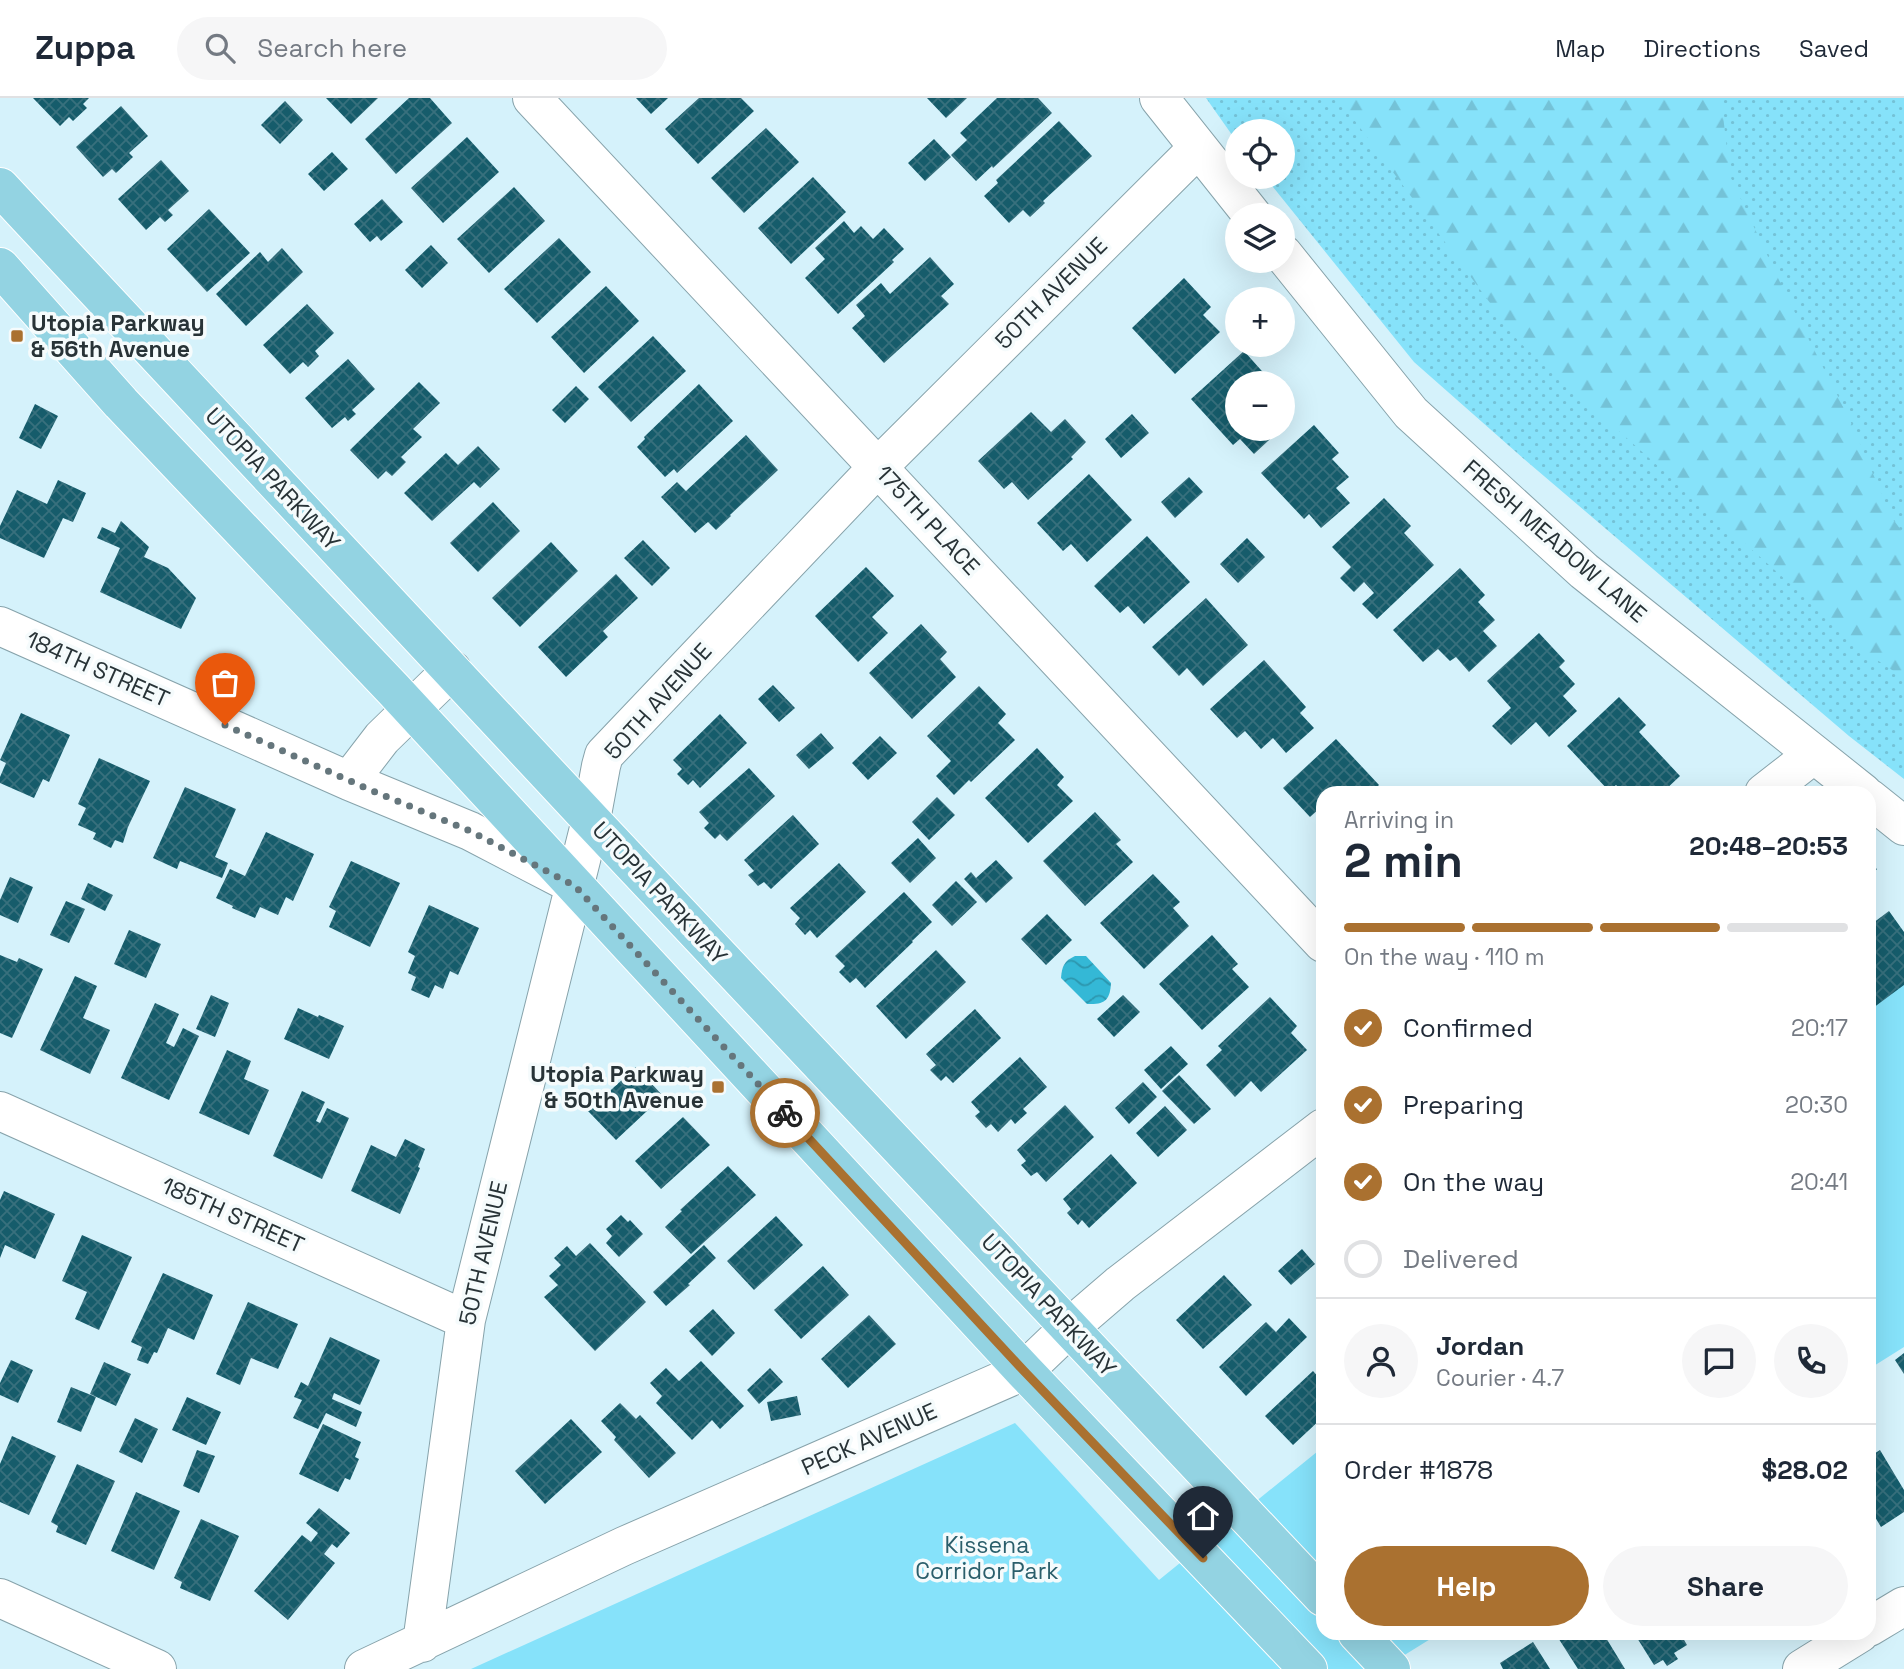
<!DOCTYPE html>
<meta charset="utf-8">
<style>
body{margin:0;font-family:"Space Grotesk",sans-serif;background:#f6f6f7;color:#1f2937;height:100vh;display:flex;flex-direction:column;font-size:26px;white-space:nowrap}
*{box-sizing:border-box;margin:0}
p{font-size:23px;color:#747a83}
.icon{flex:none;width:38px;height:38px;fill:none;stroke:currentColor;stroke-width:2;stroke-linecap:round;stroke-linejoin:round}
.map{position:relative;flex:1;overflow:hidden}
.drawer{position:absolute;left:1316px;top:688px;width:560px;height:854px;display:flex;flex-direction:column;background:#fff;border-radius:21px;box-shadow:0 7px 28px #0002}
.drawer>*{flex:none}
.tools{position:absolute;left:1225px;top:21px;display:grid;gap:14px}
.tools a{display:grid;place-items:center;width:70px;height:70px;border-radius:50%;background:#fff;box-shadow:0 7px 28px #0002;font-size:35px}
.pin{position:absolute;display:grid;place-items:center;width:60px;height:60px;color:#fff;margin:-72px -30px;border-radius:50% 50% 50% 0;rotate:-45deg;box-shadow:0 0 7px #0007}
.pin .icon{rotate:45deg}
.courier{position:absolute;display:grid;place-items:center;width:70px;height:70px;margin:-35px;border:5px solid #aa7130;border-radius:50%;background:#fff;color:#222;box-shadow:0 2px 9px #0007}
.head em{font-style:normal;font-weight:700}
.head div{display:flex;flex-direction:column-reverse}
.head{display:flex;align-items:center;justify-content:space-between;height:119px;padding:0 28px}
h1{font-size:46px;font-weight:700;line-height:52px}
.bar{display:grid;grid-template-columns:repeat(4,1fr);gap:10px 7px;align-content:center;height:84px;padding:0 28px}
.bar i{height:9px;border-radius:5px;background:#e0e1e3}
.bar .on{background:#aa7130}
.bar p{grid-column:span 4}
.line{display:flex;align-items:center;gap:18px;padding:0 28px;border-top:2px solid #e0e1e3}
.line div{flex:1}
.round{display:grid;place-items:center;flex:none;width:74px;height:74px;border-radius:37px;background:#f6f6f7}
ol{padding:0 28px;list-style:none}
li{display:flex;align-items:center;gap:21px;height:77px}
li p{margin-inline-start:auto}
li .icon{padding:7px;border-radius:50%;background:#aa7130;color:#fff;stroke-width:4}
li:last-child{color:#747a83}
li i{width:38px;height:38px;border:4px solid #e0e1e3;border-radius:50%}
.primary-button{display:flex;gap:14px;margin-top:auto;padding:14px 28px}
.primary-button a{flex:1;height:80px;border-radius:42px;background:#aa7130;color:#fff;font-size:28px;font-weight:700;line-height:80px;text-align:center}
.primary-button a+a{background:#f6f6f7;color:#1f2937}
header{display:flex;align-items:center;gap:42px;box-sizing:border-box;height:98px;padding:0 35px;background:#fff;border-bottom:2px solid #e0e1e3}
header strong{font-size:33px}
nav{display:flex;gap:38px;margin-inline-start:auto;font-size:24px}
.search{width:490px;height:63px;background:#f6f6f7;display:flex;align-items:center;gap:18px;box-sizing:border-box;padding:0 24px;border-radius:38px;color:#747a83;font-size:26px}
.map>svg:first-child{display:block}
.grass{fill:url(#grass-dots)}
.forest{fill:url(#forest-firs)}
.park{fill:#86e2fa}
.water{fill:url(#water-waves)}
.building{fill:url(#building-cross-hatch)}
.lines{fill:none;stroke-linecap:round;stroke-linejoin:round}
.minor-casing{stroke:#87a3ab;stroke-width:40}
.major-casing{stroke:#fff;stroke-width:40}
.minor{stroke:#fff;stroke-width:38}
.major{stroke:#93d3e2;stroke-width:38}
.done{stroke:#65767c;stroke-width:7;stroke-dasharray:0 12.6}
.route{stroke:#aa7130;stroke-width:9}
.poi-dot{fill:#aa7130;stroke:#f5fbfc;stroke-width:2.5}
.labels{text-anchor:middle;dominant-baseline:central;stroke-width:7;stroke-linejoin:round;paint-order:stroke}
.street-label{font-size:23px;fill:#283337;stroke:#f5fbfc}
.poi-label{font-size:23px;font-weight:bold;fill:#283337;stroke:#f5fbfc;text-anchor:start}
.park-label{font-size:23px;fill:#2a5e6b;stroke:#f5fbfc}
</style>
<header>
<strong>Zuppa</strong>
<div class="search"><svg class="icon" aria-label="search" viewBox="0 0 24 24"><circle cx="10" cy="10" r="6"/><path d="M15 15l6 6"/></svg>Search here</div>
<nav><a>Map</a><a>Directions</a><a>Saved</a></nav>
</header>
<div class="map">
<svg width="1904" height="1571" viewBox="0 0 1904 1571">
<defs>
<pattern id="grass-dots" width="8" height="8" patternUnits="userSpaceOnUse" patternTransform="scale(1.75)"><rect width="8" height="8" fill="#86e2fa"/><path d="M2 2h.1M6 6h.1" fill="none" stroke="#74c2d7" stroke-width="1.8" stroke-linecap="round"/></pattern>
<pattern id="forest-firs" width="22" height="20" patternUnits="userSpaceOnUse" patternTransform="scale(1.75)"><rect width="22" height="20" fill="#86e2fa"/><path d="M5 1l3.5 6h-7zM16 11l3.5 6h-7z" fill="#74c2d7"/></pattern>
<pattern id="water-waves" width="16" height="10" patternUnits="userSpaceOnUse" patternTransform="scale(1.75)"><rect width="16" height="10" fill="#34b8d6"/><path d="M0 5q4-4 8 0t8 0" fill="none" stroke="#2c96ae"/></pattern>
<pattern id="building-cross-hatch" width="8" height="8" patternUnits="userSpaceOnUse" patternTransform="scale(1.75)"><rect width="8" height="8" fill="#165c6b"/><path d="M0 0l8 8M0 8l8-8" fill="none" stroke="#38707d"/></pattern>
</defs>
<rect width="100%" height="100%" fill="#d5f2fb"/>
<path class="grass" d="M1206,0H1904V681L1849,638L1524,361L1414,264L1265,79H1283V33H1237V44Z"/>
<path class="forest" d="M1338,0H1721L1730,78L1786,197L1849,320L1892,420L1904,436V580L1871,558L1519,244Z"/>
<path class="park" d="M1904,877V1249L1869,1271V905Z
M1015,1325L1159,1482L1323,1349V1535H1440L1382,1571H471Z"/>
<path class="water" d="M1075,858H1086L1111,885C1110,902 1105,907 1087,906L1061,880C1062,868 1064,863 1075,858Z"/>
<path class="building" d="M33,0H89L83,6L87,10L73,23L69,19L60,28Z
M326,0H378L351,26Z
M409,0H430L452,25L396,76L365,41Z
M636,0H668L651,16Z
M699,0H741L754,13L698,66L665,31Z
M927,0H967L946,20Z
M997,0H1038L1052,15L993,70L992,68L976,83L951,57L967,42L960,35Z
M285,3L303,22L280,46L261,27Z
M121,8L148,38L129,55L133,59L116,75L112,71L103,79L76,49Z
M1059,23L1092,58L1043,103L1045,105L1030,119L1023,112L1009,125L984,98L998,85L996,82Z
M766,30L799,64L744,115L711,80Z
M467,39L499,74L443,125L411,90Z
M934,41L951,59L925,83L908,65Z
M332,54L348,71L324,93L308,76Z
M161,62L189,93L168,112L173,117L165,124L160,119L146,132L118,101Z
M813,79L846,114L791,166L758,130Z
M514,89L545,123L489,175L457,141Z
M382,101L403,124L381,143L377,138L370,144L354,126Z
M209,111L250,155L207,194L167,151Z
M844,123L854,135L861,128L873,141L884,130L904,151L892,162L894,164L838,216L805,180L825,161L815,150Z
M559,140L591,174L537,225L504,191Z
M431,147L448,165L422,190L405,172Z
M282,150L303,174L246,228L216,196L260,154L268,164Z
M930,159L954,186L941,198L949,206L884,265L852,230L865,218L856,207L881,185L890,196Z
M1184,180L1211,209L1203,217L1220,234L1175,276L1132,230Z
M606,188L639,223L584,275L551,239Z
M307,206L334,235L315,253L319,258L308,269L303,264L290,276L263,247Z
M653,238L686,273L631,324L598,289Z
M1244,253L1269,281L1264,285H1237V331H1281L1254,356L1240,341L1233,347L1191,301Z
M348,261L375,291L352,312L356,316L348,323L345,319L332,330L305,300Z
M419,284L440,305L413,331L422,339L401,359L406,364L392,378L386,373L378,381L350,352Z
M699,286L733,323L677,375L674,371L665,379L637,349L645,341L644,339Z
M576,288L589,301L565,325L552,312Z
M35,306L58,318L41,351L19,340Z
M1031,314L1051,334L1065,321L1086,344L1071,359L1073,361L1028,402L1012,384L1004,391L978,363Z
M1132,316L1149,335L1121,360L1105,341Z
M1314,327L1339,355L1332,361L1349,379L1336,390L1350,405L1321,430L1309,416L1304,421L1261,375Z
M746,337L778,372L730,417L731,418L716,432L708,424L695,435L661,399L677,384L686,393Z
M478,348L500,371L480,390L474,384L432,423L404,395L446,355L458,367Z
M1089,376L1132,422L1087,464L1071,446L1063,453L1037,425Z
M1189,379L1203,394L1175,420L1161,404Z
M58,382L86,395L73,424L63,420L44,460L0,440V428L17,392L47,406Z
M1384,400L1411,428L1404,435L1434,467L1377,521L1362,506L1374,495L1364,484L1354,494L1340,480L1351,469L1332,449Z
M493,404L520,433L478,474L450,445Z
M121,423L149,449L144,459L168,470L196,500L181,531L100,494L120,450L97,440L102,429L115,435Z
M1147,438L1190,484L1144,526L1128,508L1120,515L1094,488Z
M1247,440L1265,459L1238,485L1220,466Z
M643,442L670,470L652,488L624,460Z
M551,444L578,473L520,529L492,500Z
M866,469L894,498L872,519L888,535L858,564L815,518Z
M1460,470L1485,497L1478,504L1495,522L1483,533L1497,548L1469,574L1456,559L1450,563L1438,551L1423,564L1393,532Z
M616,476L638,500L603,533L608,539L566,579L538,549Z
M1206,500L1248,547L1203,588L1187,570L1179,578L1152,549Z
M921,526L947,554L940,561L956,579L912,621L869,575Z
M1539,535L1565,563L1559,569L1575,586L1563,598L1577,613L1549,639L1536,624L1511,647L1492,628L1511,610L1487,583Z
M1264,562L1306,609L1300,615L1314,630L1286,655L1273,640L1261,651L1245,633L1237,640L1210,611Z
M773,587L795,610L779,624L758,601Z
M979,588L1006,616L998,625L1015,642L971,684L969,682L954,697L936,678L951,663L927,638Z
M1619,599L1646,627L1639,634L1680,678L1662,695H1624L1616,687L1609,693L1567,648Z
M21,615L70,637L49,684L43,681L34,700L0,685V679L6,665L0,662Z
M720,616L747,645L700,690L693,682L688,687L677,676L682,671L673,662Z
M821,635L834,650L809,671L796,657Z
M880,638L897,655L868,682L852,665Z
M1336,641L1379,687L1371,695H1323V716L1319,711L1310,719L1283,690Z
M1037,650L1064,679L1057,687L1073,703L1028,745L985,700Z
M99,660L150,683L128,729L123,745L115,742L111,750L93,741L96,735L78,727L86,710L78,706Z
M749,670L775,698L727,743L720,736L715,741L704,730L709,725L699,714Z
M185,689L236,711L215,759L228,765L222,780L180,763L177,771L153,760Z
M937,699L955,717L929,742L912,724Z
M1095,714L1121,742L1116,746L1133,764L1085,808L1043,763Z
M793,717L819,746L771,791L764,784L758,788L748,777L754,773L744,762Z
M266,734L314,756L293,803L286,799L278,817L260,809L255,820L232,810L233,808L216,800L230,771L245,778Z
M918,740L936,760L910,785L891,765Z
M996,762L1013,780L986,805L964,781L971,774L976,780Z
M351,763L400,785L370,849L329,829L336,813L329,809Z
M839,765L866,794L817,840L810,832L805,837L795,826L800,820L790,810Z
M1869,765L1877,771L1869,781Z
M1153,776L1180,804L1173,810L1189,828L1144,871L1100,825Z
M10,779L33,789L18,825L0,817V802Z
M956,783L977,804L952,828L932,807Z
M88,785L113,797L105,813L81,801Z
M904,794L932,824L912,843L913,844L865,890L856,880L850,885L839,874L845,868L835,858Z
M66,803L85,811L69,845L50,837Z
M429,807L479,830L458,877L450,873L443,891L435,887L429,900L411,892L416,879L408,875L415,858L408,854Z
M1889,813L1904,834V887L1873,910L1869,905V828Z
M1047,816L1072,842L1046,867L1021,841Z
M129,832L161,846L146,880L114,866Z
M1212,837L1238,866L1232,871L1249,889L1202,932L1159,886Z
M936,852L966,884L906,941L876,908Z
M0,857L17,864L19,860L43,871L12,940L0,935Z
M75,878L97,888L83,920L110,932L90,976L40,952Z
M211,897L229,905L215,939L196,931Z
M1123,897L1140,914L1114,939L1097,921Z
M1270,899L1297,928L1291,935L1307,952L1261,994L1251,983L1235,999L1206,967L1222,952L1218,948Z
M155,905L179,916L166,945L174,949L183,930L199,938L169,1002L121,980Z
M298,910L318,919L319,917L344,928L329,961L284,941Z
M975,911L1001,940L953,985L946,978L941,983L930,972L936,967L926,956Z
M1171,948L1188,966L1161,991L1144,972Z
M227,952L251,963L244,981L269,992L249,1037L199,1015Z
M1020,959L1047,989L1023,1011L1027,1015L1015,1026L1011,1021L998,1034L991,1026L986,1030L975,1018L980,1014L971,1004Z
M636,969L663,998L616,1042L588,1013Z
M1179,977L1211,1011L1194,1026L1162,993Z
M1143,984L1157,999L1129,1026L1115,1010Z
M302,993L325,1004L316,1023L320,1025L327,1010L349,1020L322,1081L273,1058Z
M1065,1007L1094,1039L1046,1084L1037,1074L1031,1078L1021,1067L1026,1063L1017,1052Z
M1165,1008L1187,1032L1158,1059L1136,1035Z
M683,1019L710,1047L661,1091L635,1063Z
M405,1041L425,1051L418,1069L420,1070L400,1116L351,1093L371,1047L396,1059Z
M1111,1056L1137,1085L1089,1130L1082,1122L1078,1127L1067,1115L1071,1111L1063,1101Z
M728,1068L756,1097L691,1156L665,1129L682,1113L680,1112Z
M4,1093L55,1116L35,1161L5,1147L0,1160V1102Z
M621,1117L628,1124L630,1122L643,1136L619,1159L606,1145L612,1138L606,1131Z
M776,1118L803,1147L754,1192L727,1163Z
M82,1137L132,1159L99,1232L75,1221L87,1194L62,1183Z
M590,1145L646,1204L595,1253L544,1199L558,1187L549,1178L561,1167L554,1160L567,1148L576,1158Z
M704,1147L716,1160L688,1186L690,1187L666,1208L653,1194Z
M1302,1151L1315,1166L1291,1187L1278,1173Z
M823,1168L849,1197L801,1241L774,1212Z
M163,1175L213,1197L194,1242L168,1230L157,1255L154,1254L148,1266L137,1262L142,1249L131,1244Z
M1224,1177L1252,1207L1203,1251L1176,1222Z
M248,1204L298,1226L278,1271L251,1260L240,1287L216,1276Z
M713,1211L735,1235L712,1258L689,1233Z
M869,1217L896,1246L848,1290L821,1261Z
M1289,1220L1307,1239L1246,1298L1219,1269L1266,1224L1276,1234Z
M330,1239L380,1262L360,1307L334,1295L332,1301L362,1314L356,1329L326,1315L318,1331L293,1320L302,1302L294,1299L301,1284L308,1288Z
M1904,1255V1276L1895,1262Z
M11,1262L33,1272L18,1305L0,1297V1285Z
M701,1263L744,1308L720,1331L712,1322L692,1342L656,1305L662,1298L650,1285L666,1270L679,1283Z
M104,1264L131,1276L116,1308L90,1296Z
M770,1270L783,1284L759,1306L747,1292Z
M1313,1273L1323,1284V1319L1293,1347L1265,1318Z
M71,1289L96,1299L81,1334L57,1324Z
M797,1298L801,1317L771,1323L767,1304Z
M187,1299L221,1314L206,1347L172,1332Z
M620,1305L636,1321L640,1317L676,1355L649,1380L614,1342L616,1339L601,1323Z
M135,1320L158,1331L142,1365L119,1354Z
M571,1321L602,1354L545,1406L515,1373Z
M323,1326L361,1344L355,1359L359,1361L350,1382L345,1380L338,1394L299,1376Z
M12,1338L56,1358L29,1417L0,1404V1366Z
M197,1352L215,1358L199,1395L183,1388Z
M1880,1352L1904,1392V1414L1881,1429L1869,1409V1359Z
M77,1366L115,1383L86,1447L56,1434L58,1428L51,1424Z
M136,1394L180,1413L154,1472L111,1453Z
M319,1410L350,1435L337,1450L332,1446L324,1456L335,1465L288,1522L254,1493L302,1437L311,1444L318,1435L306,1425Z
M201,1421L239,1438L210,1503L180,1490L182,1484L174,1480Z
M1555,1535H1603L1625,1571H1578Z
M1634,1535H1680L1687,1547L1674,1555L1678,1561L1667,1568L1663,1562L1654,1567Z
M1533,1544L1550,1571H1503L1500,1565Z"/>
<g class="lines">
<defs>
<path id="minor" d="M532,0L1323,845
M1159,0L1252,117
M1283,156L1411,315L1584,473L1863,695
M0,528L349,683L470,733L570,785
M349,683L382,640L452,572
M1764,695L1814,656
M1869,700L1904,728
M0,1013L466,1222
M0,1500L157,1571
M1869,1529L1904,1508
M422,1545L466,1222L591,722L601,668L604,657L878,369L1198,50
M364,1571L624,1448L1024,1273L1070,1229L1120,1186L1323,1030
M1802,1571L1860,1535"/>
<path id="major" d="M0,89L591,722L1323,1499
M0,169L121,305L393,591L1024,1273L1308,1571
M1357,1535L1391,1571"/>
</defs>
<use href="#minor" class="minor-casing"/>
<use href="#major" class="major-casing"/>
<use href="#minor" class="minor"/>
<use href="#major" class="major"/>
</g>
<g class="lines">
<path class="done" d="M225,627L368,691L470,733L575,788L785,1015"/>
<path class="route" d="M785,1015L1024,1273L1203,1460"/>
</g>
<g class="poi-dot">
<rect x="10" y="231" width="14" height="14" rx="3.5"/>
<rect x="711" y="982" width="14" height="14" rx="3.5"/>
</g>
<g class="labels">
<g class="street-label">
<text transform="translate(1051 195) rotate(-45)">50TH AVENUE</text>
<text transform="translate(273 381) rotate(47)">UTOPIA PARKWAY</text>
<text transform="translate(928 422) rotate(47)">175TH PLACE</text>
<text transform="translate(1555 443) rotate(41)">FRESH MEADOW LANE</text>
<text transform="translate(98 571) rotate(24)">184TH STREET</text>
<text transform="translate(658 603) rotate(-48)">50TH AVENUE</text>
<text transform="translate(660 795) rotate(47)">UTOPIA PARKWAY</text>
<text transform="translate(233 1117) rotate(24)">185TH STREET</text>
<text transform="translate(483 1155) rotate(-77)">50TH AVENUE</text>
<text transform="translate(1049 1207) rotate(47)">UTOPIA PARKWAY</text>
<text transform="translate(869 1341) rotate(-24)">PECK AVENUE</text>
</g>
<g class="poi-label">
<text x="31" y="225">Utopia Parkway<tspan x="31" dy="26">&amp; 56th Avenue</tspan></text>
<text x="704" y="976" text-anchor="end">Utopia Parkway<tspan x="704" dy="26">&amp; 50th Avenue</tspan></text>
</g>
<g class="park-label">
<text x="987" y="1447">Kissena<tspan x="987" dy="26">Corridor Park</tspan></text>
</g>
</g>
</svg>
<div class="tools">
<a><svg class="icon" aria-label="locate" viewBox="0 0 24 24"><circle cx="12" cy="12" r="6"/><path d="M12 2v4M12 18v4M2 12h4M18 12h4"/></svg></a>
<a><svg class="icon" aria-label="layers" viewBox="0 0 24 24"><path d="M12 4l9 5-9 5-9-5zM3 14l9 5 9-5"/></svg></a>
<a>+</a>
<a>−</a>
</div>
<div class="pin" style="left:225px;top:627px;background:#ea580c"><svg class="icon" aria-label="bag" viewBox="0 0 24 24"><path d="M5 8h14l-1 12H6zM9 8a3 3 0 0 1 6 0"/></svg></div>
<div class="pin" style="left:1203px;top:1460px;background:#1f2937"><svg class="icon" aria-label="home" viewBox="0 0 24 24"><path d="M3 11l9-7 9 7M6 9v11h12V9"/></svg></div>
<div class="courier" style="left:785px;top:1015px"><svg class="icon" aria-label="bike" viewBox="0 0 24 24"><circle cx="6" cy="16" r="4"/><circle cx="18" cy="16" r="4"/><path d="M6 16l4-8h5l3 8M10 8l3 8H6M13 5h3"/></svg></div>
<section class="drawer">
<div class="head"><div><h1>2 min</h1><p>Arriving in</p></div><em>20:48–20:53</em></div>
<div class="bar"><i class="on"></i><i class="on"></i><i class="on"></i><i></i><p>On the way · 110 m</p></div>
<ol>
<li><svg class="icon" aria-label="check" viewBox="0 0 24 24"><path d="M5 12l5 5 9-10"/></svg>Confirmed<p>20:17</p></li>
<li><svg class="icon" aria-label="check" viewBox="0 0 24 24"><path d="M5 12l5 5 9-10"/></svg>Preparing<p>20:30</p></li>
<li><svg class="icon" aria-label="check" viewBox="0 0 24 24"><path d="M5 12l5 5 9-10"/></svg>On the way<p>20:41</p></li>
<li><i></i>Delivered</li>
</ol>
<div class="line" style="height:126px"><a class="round"><svg class="icon" aria-label="person" viewBox="0 0 24 24"><circle cx="12" cy="8" r="4"/><path d="M4 21q1-7 8-7t8 7"/></svg></a><div><b>Jordan</b><p>Courier · 4.7</p></div><a class="round"><svg class="icon" aria-label="chat" viewBox="0 0 24 24"><path d="M4 5h16v11H9l-5 4z"/></svg></a><a class="round"><svg class="icon" aria-label="phone" viewBox="0 0 24 24"><path d="M5 4h4l2 5-3 2q2 4 5 5l2-3 5 2v4C11 20 4 13 5 4z"/></svg></a></div>
<div class="line" style="height:91px"><div>Order #1878</div><b>$28.02</b></div>
<div class="primary-button"><a>Help</a><a>Share</a></div>
</section>
</div>
